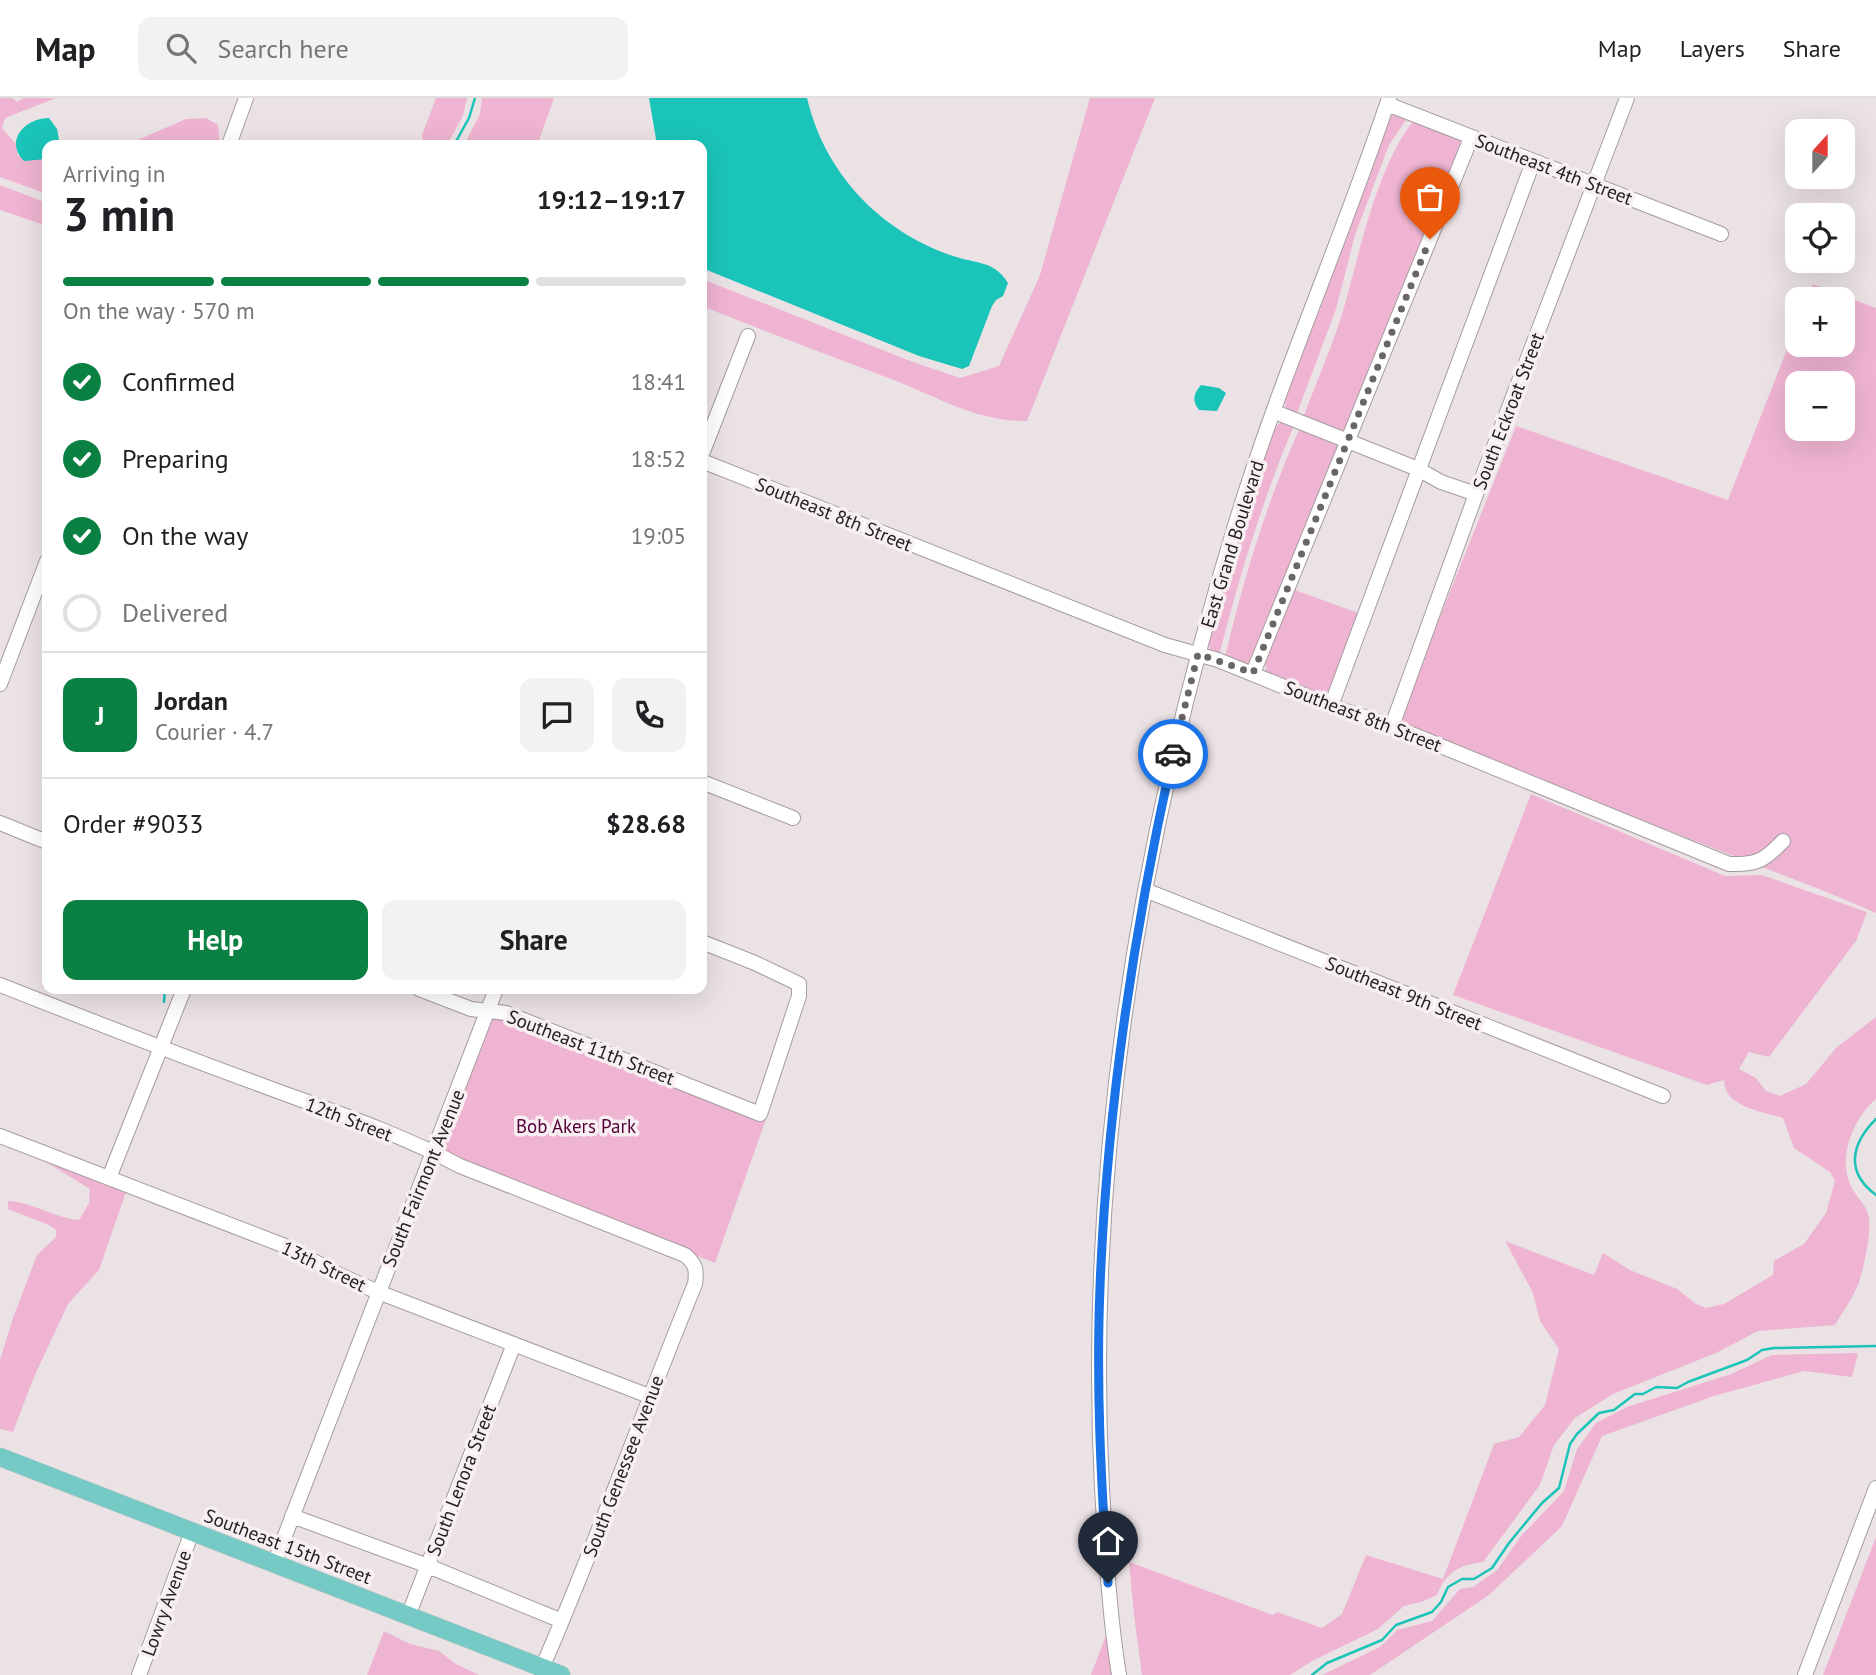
<!DOCTYPE html>
<meta charset="utf-8">
<style>
body{margin:0;font-family:"PT Sans",sans-serif;background:#f2f2f2;color:#202124;height:100vh;display:flex;flex-direction:column;font-size:26px;white-space:nowrap}
*{box-sizing:border-box;margin:0}
p{font-size:23px;color:#757577}
.icon{flex:none;width:38px;height:38px;fill:none;stroke:currentColor;stroke-width:2;stroke-linecap:round;stroke-linejoin:round}
.map{position:relative;flex:1;overflow:hidden}
.drawer{position:absolute;left:42px;top:42px;width:665px;height:854px;display:flex;flex-direction:column;background:#fff;border-radius:14px;box-shadow:0 7px 28px #0002}
.drawer>*{flex:none}
.needle{width:46px;rotate:21deg}
.buttons{position:absolute;left:1785px;top:21px;display:grid;gap:14px}
.buttons a{display:grid;place-items:center;width:70px;height:70px;border-radius:14px;background:#fff;box-shadow:0 7px 28px #0002;font-size:35px}
.pin{position:absolute;display:grid;place-items:center;width:60px;height:60px;color:#fff;margin:-72px -30px;border-radius:50% 50% 50% 0;rotate:-45deg;box-shadow:0 0 7px #0007}
.pin .icon{rotate:45deg}
.courier{position:absolute;display:grid;place-items:center;width:70px;height:70px;margin:-35px;border:5px solid #1a73e8;border-radius:50%;background:#fff;color:#222;box-shadow:0 2px 9px #0007}
.overview em{font-style:normal;font-weight:700}
.overview div{display:flex;flex-direction:column-reverse}
.overview{display:flex;align-items:center;justify-content:space-between;height:119px;padding:0 21px}
h1{font-size:46px;font-weight:700;line-height:52px}
.bar{display:grid;grid-template-columns:repeat(4,1fr);gap:10px 7px;align-content:center;height:84px;padding:0 21px}
.bar i{height:9px;border-radius:5px;background:#e0e0e0}
.bar .current{background:#0b8043}
.bar p{grid-column:span 4}
.line{display:flex;align-items:center;gap:18px;padding:0 21px;border-top:2px solid #e0e0e0}
.line div{flex:1}
.round{display:grid;place-items:center;flex:none;width:74px;height:74px;border-radius:14px;background:#f2f2f2}
ol{padding:0 21px;list-style:none}
li{display:flex;align-items:center;gap:21px;height:77px}
li p{margin-inline-start:auto}
li .icon{padding:7px;border-radius:50%;background:#0b8043;color:#fff;stroke-width:4}
li:last-child{color:#757577}
li i{width:38px;height:38px;border:4px solid #e0e0e0;border-radius:50%}
.action{display:flex;gap:14px;margin-top:auto;padding:14px 21px}
.action a{flex:1;height:80px;border-radius:14px;background:#0b8043;color:#fff;font-size:28px;font-weight:700;line-height:80px;text-align:center}
.action a+a{background:#f2f2f2;color:#202124}
header{display:flex;align-items:center;gap:42px;box-sizing:border-box;height:98px;padding:0 35px;background:#fff;border-bottom:2px solid #e0e0e0}
header strong{font-size:33px}
nav{display:flex;gap:38px;margin-inline-start:auto;font-size:24px}
.search{width:490px;height:63px;background:#f2f2f2;display:flex;align-items:center;gap:18px;box-sizing:border-box;padding:0 24px;border-radius:14px;color:#757577;font-size:26px}
.map>svg:first-child{display:block}
.green{fill:#efb4d1;fill-rule:evenodd}
.water{fill:#1bc4b8}
.lines{fill:none;stroke-linecap:round;stroke-linejoin:round}
.stream{stroke:#1bc4b8;stroke-width:2.5}
.minor-casing{stroke:#a59ca0;stroke-width:16}
.major-casing{stroke:#c2c1c1;stroke-width:19}
.minor{stroke:#fff;stroke-width:14}
.major{stroke:#76cac5;stroke-width:18}
.done{stroke:#6a6567;stroke-width:7;stroke-dasharray:0 12.6}
.route{stroke:#1a73e8;stroke-width:9}
.labels{text-anchor:middle;dominant-baseline:central;stroke-width:7;stroke-linejoin:round;paint-order:stroke}
.street-label{font-size:19px;fill:#242123;stroke:#f8eff3}
.park-label{font-size:19px;fill:#540037;stroke:#f8eff3}
</style>
<header>
<strong>Map</strong>
<div class="search"><svg class="icon" aria-label="search" viewBox="0 0 24 24"><circle cx="10" cy="10" r="6"/><path d="M15 15l6 6"/></svg>Search here</div>
<nav><a>Map</a><a>Layers</a><a>Share</a></nav>
</header>
<div class="map">
<svg width="1876" height="1577" viewBox="0 0 1876 1577">
<rect width="100%" height="100%" fill="#ebe2e6"/>
<path class="green" d="M0,0H13L17,4L24,0H56L5,20L2,30L16,46L18,58L47,61V96L0,79Z
M436,0H467L463,18L447,47H423L422,37Z
M482,0H554L539,42L540,47H464L480,16Z
M1090,0H1155L1027,323C977,323 943,302 899,284C833,259 767,234 702,208V181L913,264L960,280L999,268L1040,177Z
M1396,16L1408,19L1389,47L1355,137L1336,211L1296,318L1286,312L1285,302L1389,19Z
M206,20L218,27L220,47H126L186,21Z
M1414,22L1461,40L1462,44L1346,333L1341,335L1303,320C1316,285 1332,249 1343,213C1360,154 1376,70 1414,22Z
M0,87L47,105V128L0,112Z
M1813,186L1876,210V815L1824,793L1397,627L1516,328L1728,402L1797,226V247H1843V201H1807ZM1797,285H1843V331H1797Z
M1282,323L1295,325C1263,400 1239,479 1219,558L1210,554L1209,545L1232,459L1275,329Z
M1301,327L1340,347L1252,563L1244,567L1225,560C1243,481 1268,401 1301,327Z
M1295,492L1361,516L1330,594L1324,597L1271,578L1266,572L1265,563Z
M1531,696L1725,778L1762,777L1867,814L1856,843L1769,959L1749,954L1739,971L1756,980L1766,993L1780,998L1806,986L1836,950L1876,919V1001C1854,1019 1837,1060 1851,1088C1856,1100 1867,1106 1869,1120C1871,1136 1864,1169 1859,1184C1854,1199 1843,1213 1835,1227L1758,1233L1716,1255L1613,1296L1575,1320L1554,1347L1540,1387L1483,1464C1459,1467 1446,1474 1437,1497L1421,1504L1404,1508L1378,1531L1312,1563L1290,1577H1142L1134,1517L1129,1464L1273,1517L1277,1514L1322,1530L1342,1516L1366,1457L1443,1481L1494,1346L1519,1339L1545,1307L1559,1251L1540,1223L1533,1195L1505,1143L1594,1177L1603,1155L1630,1172L1677,1191L1696,1206L1706,1210L1724,1206L1773,1177L1774,1163L1804,1146L1826,1115L1835,1083L1830,1074L1794,1050L1783,1020C1761,1013 1724,1009 1724,982L1707,987L1453,897Z
M507,918L766,1021L715,1165L452,1060L442,1049L491,922L493,919Z
M43,1062L127,1091L99,1172L68,1206L34,1279L13,1334L0,1331V1262L13,1220L37,1157L56,1139V1132L49,1127L8,1111V1103C33,1104 54,1120 79,1122L89,1105L90,1091Z
M1858,1255L1852,1279L1804,1273L1714,1298L1602,1338L1562,1428L1489,1497L1370,1577H1322L1380,1549L1397,1532L1432,1523L1460,1491L1473,1489L1497,1472L1522,1437L1564,1393L1577,1351L1596,1325L1627,1309L1731,1276L1772,1257Z
M1876,1439V1577H1823Z
M384,1533L410,1546L439,1553L456,1566L479,1577H367Z
M1106,1537L1112,1577H1091Z"/>
<path class="water" d="M649,0H807C825,76 880,133 953,158C976,166 994,162 1008,185L1003,198L996,202L992,208L969,268L962,271L919,258L702,170V47H657Z
M49,20L57,31L60,47H47V61L24,63C4,43 25,20 49,20Z
M1201,287L1219,290L1226,295L1217,313L1199,312C1192,303 1193,296 1201,287Z"/>
<g class="lines">
<path class="stream" d="M454,47L469,20L475,0
M164,904L165,891
M1876,1021C1851,1046 1845,1074 1876,1097
M1312,1577L1327,1565L1382,1542L1396,1527L1432,1514L1441,1504L1448,1489L1462,1481H1474L1492,1470L1509,1445L1542,1405L1559,1390L1570,1346L1577,1336L1599,1315L1614,1312L1635,1296H1643L1656,1289L1677,1290L1688,1284L1747,1262L1762,1252L1774,1250L1876,1248"/>
<defs>
<path id="minor" d="M1387,6L1721,136
M229,47L246,0
M1275,314L1418,371L1441,384L1476,396
M702,356L748,238
M702,363L1165,547L1218,562L1331,608L1392,628L1729,766C1756,767 1764,763 1783,743
M1253,575L1471,40
M0,586L47,463
M1331,608L1533,64
M1392,628L1476,396L1627,0
M702,684L793,720
M0,725L47,744
M1145,792L1663,998
M0,887C84,920 168,953 253,984C322,1010 395,1033 460,1068L685,1157C696,1166 697,1172 695,1186C643,1313 597,1444 542,1570
M419,891L471,911L506,915L760,1016L799,898V886L755,865L702,844
M0,1038L285,1148L344,1179L378,1194L649,1298
M109,1080L184,891
M292,1418L428,1468L562,1523
M274,1466L496,891
M408,1518L514,1246
M139,1577L192,1434
M1119,1577C1109,1515 1106,1453 1102,1391C1085,1062 1141,734 1237,421C1281,278 1342,141 1389,0
M1805,1577L1876,1390"/>
<path id="major" d="M0,1359L561,1577"/>
</defs>
<use href="#minor" class="minor-casing"/>
<use href="#major" class="major-casing"/>
<use href="#minor" class="minor"/>
<use href="#major" class="major"/>
</g>
<g class="lines">
<path class="done" d="M1173,656L1198,556L1253,575L1430,141"/>
<path class="route" d="M1108,1485C1101,1386 1096,1287 1100,1189C1107,1009 1134,831 1173,656"/>
</g>
<g class="labels">
<g class="street-label">
<text transform="translate(1554 71) rotate(21)">Southeast 4th Street</text>
<text transform="translate(1508 313) rotate(-69)">South Eckroat Street</text>
<text transform="translate(834 416) rotate(22)">Southeast 8th Street</text>
<text transform="translate(1232 446) rotate(-73)">East Grand Boulevard</text>
<text transform="translate(1363 618) rotate(21)">Southeast 8th Street</text>
<text transform="translate(1404 895) rotate(22)">Southeast 9th Street</text>
<text transform="translate(591 949) rotate(21)">Southeast 11th Street</text>
<text transform="translate(349 1021) rotate(21)">12th Street</text>
<text transform="translate(423 1080) rotate(-68)">South Fairmont Avenue</text>
<text transform="translate(324 1168) rotate(26)">13th Street</text>
<text transform="translate(623 1368) rotate(-69)">South Genessee Avenue</text>
<text transform="translate(461 1382) rotate(-69)">South Lenora Street</text>
<text transform="translate(288 1448) rotate(21)">Southeast 15th Street</text>
<text transform="translate(166 1505) rotate(-70)">Lowry Avenue</text>
</g>
<g class="park-label">
<text x="576" y="1028">Bob Akers Park</text>
</g>
</g>
</svg>
<div class="buttons">
<a><svg class="needle" viewBox="-14 -14 28 28"><path d="M0-13l5 13h-10z" fill="#e53935"/><path d="M0 13l5-13h-10z" fill="#757577"/></svg></a>
<a><svg class="icon" aria-label="locate" viewBox="0 0 24 24"><circle cx="12" cy="12" r="6"/><path d="M12 2v4M12 18v4M2 12h4M18 12h4"/></svg></a>
<a>+</a>
<a>−</a>
</div>
<div class="pin" style="left:1430px;top:141px;background:#ea580c"><svg class="icon" aria-label="bag" viewBox="0 0 24 24"><path d="M5 8h14l-1 12H6zM9 8a3 3 0 0 1 6 0"/></svg></div>
<div class="pin" style="left:1108px;top:1485px;background:#1f2937"><svg class="icon" aria-label="home" viewBox="0 0 24 24"><path d="M3 11l9-7 9 7M6 9v11h12V9"/></svg></div>
<div class="courier" style="left:1173px;top:656px"><svg class="icon" aria-label="car" viewBox="0 0 24 24"><path d="M5 17H2v-5l4-1 3-4h7l3 4 3 1v5h-3M9 17h6M6 11h13"/><circle cx="7" cy="17" r="2"/><circle cx="17" cy="17" r="2"/></svg></div>
<section class="drawer">
<div class="overview"><div><h1>3 min</h1><p>Arriving in</p></div><em>19:12–19:17</em></div>
<div class="bar"><i class="current"></i><i class="current"></i><i class="current"></i><i></i><p>On the way · 570 m</p></div>
<ol>
<li><svg class="icon" aria-label="check" viewBox="0 0 24 24"><path d="M5 12l5 5 9-10"/></svg>Confirmed<p>18:41</p></li>
<li><svg class="icon" aria-label="check" viewBox="0 0 24 24"><path d="M5 12l5 5 9-10"/></svg>Preparing<p>18:52</p></li>
<li><svg class="icon" aria-label="check" viewBox="0 0 24 24"><path d="M5 12l5 5 9-10"/></svg>On the way<p>19:05</p></li>
<li><i></i>Delivered</li>
</ol>
<div class="line" style="height:126px"><b class="round" style="background:#0b8043;color:#fff">J</b><div><b>Jordan</b><p>Courier · 4.7</p></div><a class="round"><svg class="icon" aria-label="chat" viewBox="0 0 24 24"><path d="M4 5h16v11H9l-5 4z"/></svg></a><a class="round"><svg class="icon" aria-label="phone" viewBox="0 0 24 24"><path d="M5 4h4l2 5-3 2q2 4 5 5l2-3 5 2v4C11 20 4 13 5 4z"/></svg></a></div>
<div class="line" style="height:91px"><div>Order #9033</div><b>$28.68</b></div>
<div class="action"><a>Help</a><a>Share</a></div>
</section>
</div>
